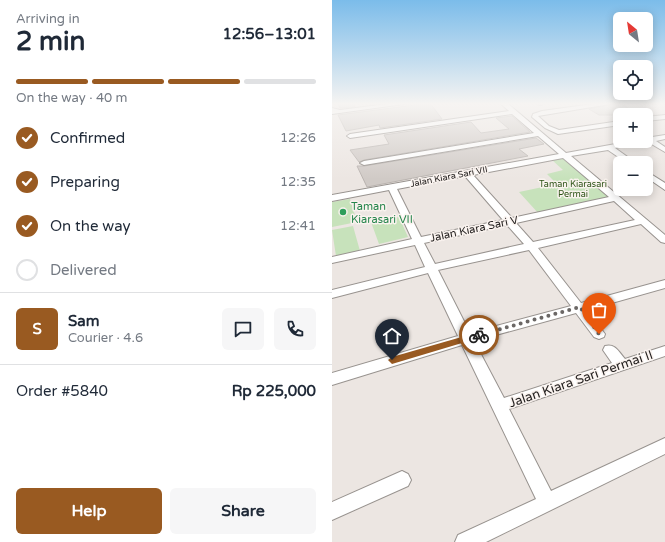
<!DOCTYPE html>
<meta charset="utf-8">
<style>
body{margin:0;font-family:"Varela Round",sans-serif;background:#f6f6f7;color:#1f2937;height:100vh;display:flex;flex-direction:column;font-size:15px;white-space:nowrap}
*{box-sizing:border-box;margin:0}
p{font-size:13px;color:#747a83}
.icon{flex:none;width:22px;height:22px;fill:none;stroke:currentColor;stroke-width:2;stroke-linecap:round;stroke-linejoin:round}
.map{position:relative;flex:1;overflow:hidden}
.panel{display:flex;flex-direction:column;background:#fff;width:332px}
.panel>*{flex:none}
.needle{width:26px;rotate:330deg}
.fabs{position:absolute;left:281px;top:12px;display:grid;gap:8px}
.fabs a{display:grid;place-items:center;width:40px;height:40px;border-radius:6px;background:#fff;box-shadow:0 2px 10px #0003;font-size:20px}
.pin{position:absolute;display:grid;place-items:center;width:34px;height:34px;color:#fff;margin:-41px -17px;border-radius:50% 50% 50% 0;rotate:-45deg;box-shadow:0 0 4px #0007}
.pin .icon{rotate:45deg}
.courier{position:absolute;display:grid;place-items:center;width:40px;height:40px;margin:-20px;border:3px solid #995a21;border-radius:50%;background:#fff;color:#222;box-shadow:0 1px 5px #0007}
.overview em{font-style:normal;font-weight:700}
.overview div{display:flex;flex-direction:column-reverse}
.overview{display:flex;align-items:center;justify-content:space-between;height:68px;padding:0 16px}
h1{font-size:26px;font-weight:700;line-height:30px}
.bar{display:grid;grid-template-columns:repeat(4,1fr);gap:6px 4px;align-content:center;height:48px;padding:0 16px}
.bar i{height:5px;border-radius:3px;background:#e0e1e3}
.bar .active{background:#995a21}
.bar p{grid-column:span 4}
.line{display:flex;align-items:center;gap:10px;padding:0 16px;border-top:1px solid #e0e1e3}
.line div{flex:1}
.round{display:grid;place-items:center;flex:none;width:42px;height:42px;border-radius:6px;background:#f6f6f7}
ol{padding:0 16px;list-style:none}
li{display:flex;align-items:center;gap:12px;height:44px}
li p{margin-inline-start:auto}
li .icon{padding:4px;border-radius:50%;background:#995a21;color:#fff;stroke-width:4}
li:last-child{color:#747a83}
li i{width:22px;height:22px;border:2px solid #e0e1e3;border-radius:50%}
.primary-button{display:flex;gap:8px;margin-top:auto;padding:8px 16px}
.primary-button a{flex:1;height:46px;border-radius:6px;background:#995a21;color:#fff;font-size:16px;font-weight:700;line-height:46px;text-align:center}
.primary-button a+a{background:#f6f6f7;color:#1f2937}
main{display:flex;flex:1;min-height:0}
.map>svg:first-child{display:block}
.green{fill:#c7e2bb}
.building{fill:#d0cac6;stroke:#b9b3af}
.lines{fill:none;stroke-linecap:round;stroke-linejoin:round}
.pedestrian-casing{stroke:#98938f;stroke-width:2}
.minor-casing{stroke:#98938f;stroke-width:2}
.pedestrian{fill:#fff;fill-rule:evenodd}
.minor{fill:#fff;fill-rule:evenodd}
.route{fill:#995a21}
.done{stroke:#6b6765;stroke-width:4;stroke-dasharray:0 7.2}
.leisure-dot{fill:#2e9e5b;stroke:#faf3ef;stroke-width:1.5}
.labels{text-anchor:middle;dominant-baseline:central;stroke-width:3;stroke-linejoin:round;paint-order:stroke}
.far-street-label{font-size:9px;fill:#252221;stroke:#faf3ef}
.far-park-label{font-size:9px;fill:#2c5215;stroke:#faf3ef}
.leisure-label{font-size:11px;fill:#27864d;stroke:#faf3ef;text-anchor:start}
.street-label{font-size:11px;fill:#252221;stroke:#faf3ef}
.near-street-label{font-size:13px;fill:#252221;stroke:#faf3ef}
</style>
<main>
<section class="panel">
<div class="overview"><div><h1>2 min</h1><p>Arriving in</p></div><em>12:56–13:01</em></div>
<div class="bar"><i class="active"></i><i class="active"></i><i class="active"></i><i></i><p>On the way · 40 m</p></div>
<ol>
<li><svg class="icon" aria-label="check" viewBox="0 0 24 24"><path d="M5 12l5 5 9-10"/></svg>Confirmed<p>12:26</p></li>
<li><svg class="icon" aria-label="check" viewBox="0 0 24 24"><path d="M5 12l5 5 9-10"/></svg>Preparing<p>12:35</p></li>
<li><svg class="icon" aria-label="check" viewBox="0 0 24 24"><path d="M5 12l5 5 9-10"/></svg>On the way<p>12:41</p></li>
<li><i></i>Delivered</li>
</ol>
<div class="line" style="height:72px"><b class="round" style="background:#995a21;color:#fff">S</b><div><b>Sam</b><p>Courier · 4.6</p></div><a class="round"><svg class="icon" aria-label="chat" viewBox="0 0 24 24"><path d="M4 5h16v11H9l-5 4z"/></svg></a><a class="round"><svg class="icon" aria-label="phone" viewBox="0 0 24 24"><path d="M5 4h4l2 5-3 2q2 4 5 5l2-3 5 2v4C11 20 4 13 5 4z"/></svg></a></div>
<div class="line" style="height:52px"><div>Order #5840</div><b>Rp 225,000</b></div>
<div class="primary-button"><a>Help</a><a>Share</a></div>
</section>
<div class="map">
<svg width="333" height="542" viewBox="0 0 333 542">
<rect width="100%" height="100%" fill="#ece6e2"/>
<path class="green" d="M231,158L279,197L207,214L187,192L225,184L215,174L231,170L220,160Z
M18,199L25,222L0,227V202Z
M67,217L76,237L47,244L39,222Z
M21,226L28,251L4,256L0,230Z"/>
<path class="building" d="M6,103H21L23,107L8,108Z
M98,103L110,119L48,128L47,125L14,131L6,115Z
M287,103L309,115H267L257,109Z
M180,116L198,132L32,160L27,162L18,150L57,144L52,135L139,122L149,133L177,129L164,118Z
M204,138L212,144L187,149L196,156L35,187L25,166H32Z"/>
<g class="lines">
<defs>
<path id="pedestrian" d="M206,103H214L208,105L206,104Z"/>
<path id="minor" d="M63,103H79L0,114V108L8,110Z
M168,103H175L234,153L300,141H314V138L333,135V139L324,141L333,147V152L316,142L283,148L304,163H295L276,150L239,156L333,235V243L329,242L309,224L206,248L249,303L333,280V288L255,310L273,334L272,337L267,339L262,337L244,313L142,341L172,398L280,363L271,350L273,346C283,343 287,352 293,359L333,346V356L177,409L219,491L333,438V454L154,542H123L126,535L204,499L130,345L0,385V373L126,336L96,273L0,298V290L93,267L83,245L0,263V257L80,239L57,190L0,201V195L227,154L206,136L32,165L28,163L32,161L202,133L180,114L18,138L15,136L18,134L177,111ZM231,158L277,197L180,218L141,175ZM133,176L171,220L89,237L65,189ZM282,201L303,220L201,242L184,223ZM175,225L192,244L103,264L92,243ZM197,250L239,306L138,333L106,270Z
M268,103H284L206,116L217,126L227,130L288,121V125L226,134L213,128L200,117L201,114L210,111Z
M333,115V119L314,121V117Z
M314,171L333,183V190L314,177Z
M70,471L76,474L79,480L76,486L0,520V502Z"/>
</defs>
<use href="#pedestrian" class="pedestrian-casing"/>
<use href="#minor" class="minor-casing"/>
<use href="#pedestrian" class="pedestrian"/>
<use href="#minor" class="minor"/>
</g>
<linearGradient id="sky" x2="0" y2="1"><stop stop-color="#7bbcea"/><stop offset="0.58" stop-color="#f6f4f2"/><stop offset="1" stop-color="#f6f4f2" stop-opacity="0"/></linearGradient>
<rect width="333" height="179" fill="url(#sky)"/>
<path class="route" d="M147,332L150,333V337L60,364L56,360L60,357Z"/>
<g class="lines">
<path class="done" d="M147,335L248,307L267,334"/>
</g>
<circle class="leisure-dot" cx="11" cy="212" r="4"/>
<g class="labels">
<g class="far-street-label">
<text transform="translate(117 177) rotate(-11)">Jalan Kiara Sari VII</text>
</g>
<g class="far-park-label">
<text x="241" y="184">Taman Kiarasari<tspan x="241" dy="10">Permai</tspan></text>
</g>
<g class="leisure-label">
<text x="19" y="206">Taman<tspan x="19" dy="13">Kiarasari VII</tspan></text>
</g>
<g class="street-label">
<text transform="translate(142 229) rotate(-12)">Jalan Kiara Sari V</text>
</g>
<g class="near-street-label">
<text transform="translate(249 379) rotate(-19)">Jalan Kiara Sari Permai II</text>
</g>
</g>
</svg>
<div class="fabs">
<a><svg class="needle" viewBox="-14 -14 28 28"><path d="M0-13l5 13h-10z" fill="#e53935"/><path d="M0 13l5-13h-10z" fill="#747a83"/></svg></a>
<a><svg class="icon" aria-label="locate" viewBox="0 0 24 24"><circle cx="12" cy="12" r="6"/><path d="M12 2v4M12 18v4M2 12h4M18 12h4"/></svg></a>
<a>+</a>
<a>−</a>
</div>
<div class="pin" style="left:267px;top:334px;background:#ea580c"><svg class="icon" aria-label="bag" viewBox="0 0 24 24"><path d="M5 8h14l-1 12H6zM9 8a3 3 0 0 1 6 0"/></svg></div>
<div class="pin" style="left:60px;top:360px;background:#1f2937"><svg class="icon" aria-label="home" viewBox="0 0 24 24"><path d="M3 11l9-7 9 7M6 9v11h12V9"/></svg></div>
<div class="courier" style="left:147px;top:335px"><svg class="icon" aria-label="bike" viewBox="0 0 24 24"><circle cx="6" cy="16" r="4"/><circle cx="18" cy="16" r="4"/><path d="M6 16l4-8h5l3 8M10 8l3 8H6M13 5h3"/></svg></div>
</div>
</main>
